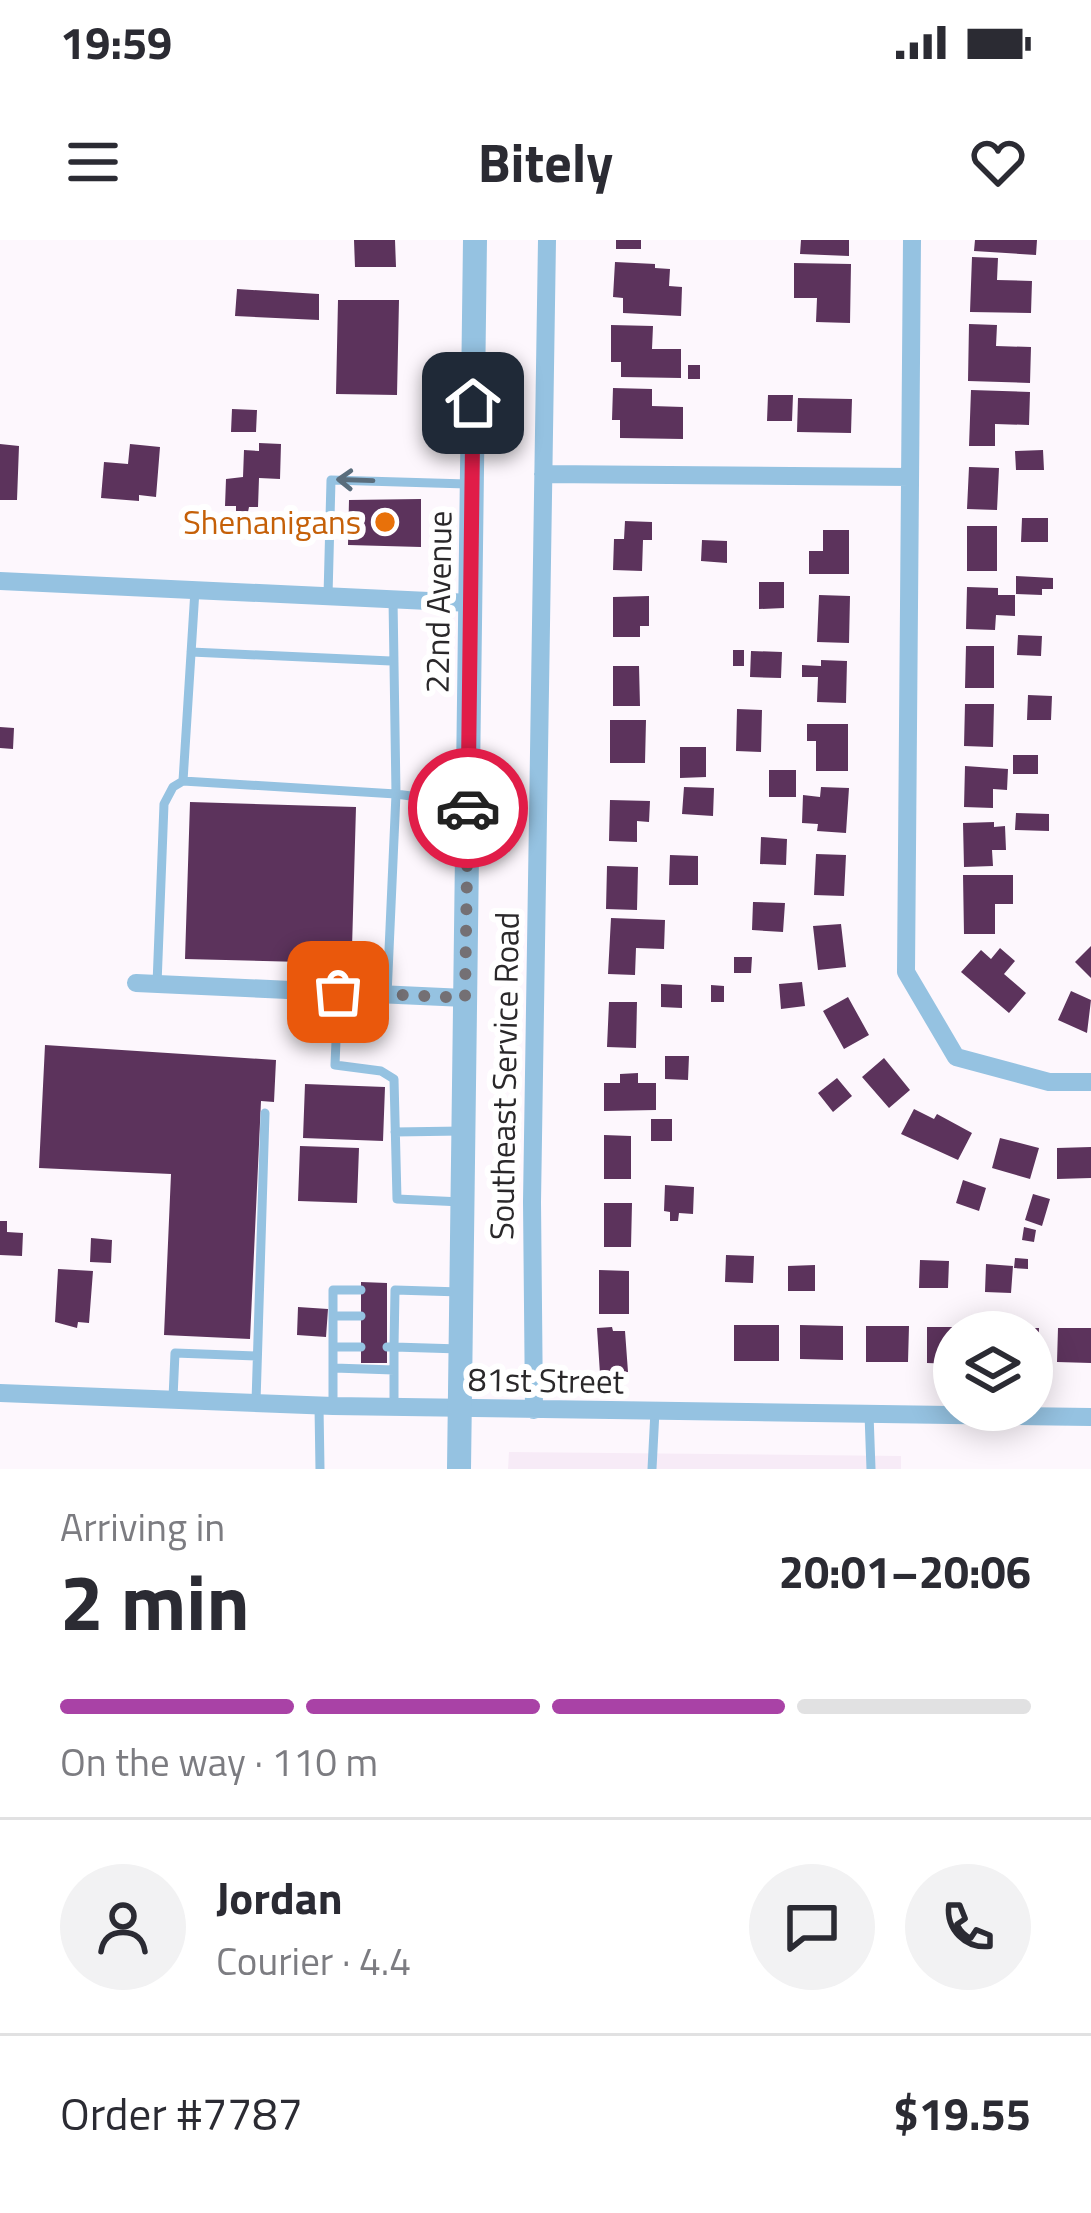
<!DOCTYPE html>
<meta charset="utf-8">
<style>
body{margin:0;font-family:"Titillium Web",sans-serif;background:#f2f2f3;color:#2b2b33;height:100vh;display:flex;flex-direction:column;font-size:45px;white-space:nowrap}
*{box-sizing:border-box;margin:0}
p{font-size:39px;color:#7c7c81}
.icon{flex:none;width:66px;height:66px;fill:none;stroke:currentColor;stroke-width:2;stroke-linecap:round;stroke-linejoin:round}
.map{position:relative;height:1229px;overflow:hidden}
.drawer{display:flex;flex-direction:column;background:#fff;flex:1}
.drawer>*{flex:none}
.controls{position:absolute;left:933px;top:1071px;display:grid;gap:24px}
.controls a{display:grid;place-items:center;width:120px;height:120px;border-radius:50%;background:#fff;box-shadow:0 6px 30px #0003;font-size:60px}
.pin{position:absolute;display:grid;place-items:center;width:102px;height:102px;color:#fff;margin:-51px;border-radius:24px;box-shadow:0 6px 18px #0006}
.courier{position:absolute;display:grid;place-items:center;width:120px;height:120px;margin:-60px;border:9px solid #e11d48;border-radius:50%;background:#fff;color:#222;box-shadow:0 3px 15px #0007}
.overview em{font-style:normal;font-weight:700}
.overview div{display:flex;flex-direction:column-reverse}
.overview{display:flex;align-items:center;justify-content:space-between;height:204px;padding:0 60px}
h1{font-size:78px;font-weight:700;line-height:90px}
.bar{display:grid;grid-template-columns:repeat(4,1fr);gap:18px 12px;align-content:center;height:144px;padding:0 60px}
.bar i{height:15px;border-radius:9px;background:#e1e1e2}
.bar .current{background:#a942a6}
.bar p{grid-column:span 4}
.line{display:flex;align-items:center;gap:30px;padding:0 60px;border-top:3px solid #e1e1e2}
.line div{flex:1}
.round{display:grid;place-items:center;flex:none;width:126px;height:126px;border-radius:63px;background:#f2f2f3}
.status{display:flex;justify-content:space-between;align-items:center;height:84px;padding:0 60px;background:#fff;direction:ltr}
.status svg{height:33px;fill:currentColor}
header{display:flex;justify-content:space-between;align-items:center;height:156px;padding:0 60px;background:#fff;font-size:54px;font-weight:700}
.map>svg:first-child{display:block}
.built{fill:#f7ebf7}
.building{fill:#5c335c}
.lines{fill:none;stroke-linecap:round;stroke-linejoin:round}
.service{stroke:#95c2e1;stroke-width:9}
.minor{stroke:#95c2e1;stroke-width:18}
.tertiary{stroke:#95c2e1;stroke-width:24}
.oneway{stroke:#5a6d7c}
.done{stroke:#747074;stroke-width:12;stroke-dasharray:0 21.6}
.route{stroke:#e11d48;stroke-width:15}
.food-dot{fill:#e8710a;stroke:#fff;stroke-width:4.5}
.labels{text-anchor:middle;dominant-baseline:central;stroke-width:12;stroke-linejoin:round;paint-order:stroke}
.food-label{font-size:33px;fill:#c56008;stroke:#fff;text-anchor:end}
.street-label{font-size:33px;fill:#2a282a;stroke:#fff}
</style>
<div class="status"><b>19:59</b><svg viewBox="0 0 49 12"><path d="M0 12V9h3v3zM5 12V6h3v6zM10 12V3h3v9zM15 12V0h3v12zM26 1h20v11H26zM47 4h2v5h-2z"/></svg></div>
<header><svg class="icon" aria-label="menu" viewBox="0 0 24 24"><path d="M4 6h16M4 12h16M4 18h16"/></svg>Bitely<svg class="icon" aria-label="heart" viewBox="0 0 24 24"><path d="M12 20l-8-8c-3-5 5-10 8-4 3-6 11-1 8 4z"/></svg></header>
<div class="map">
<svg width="1091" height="1229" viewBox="0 0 1091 1229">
<rect width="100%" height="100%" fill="#fdf7fd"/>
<path class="built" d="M509,1212L901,1216V1229H508Z"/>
<path class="building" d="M354,0H395L396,27H355Z
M616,0H641V9H616Z
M801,0H849V16L800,14Z
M975,0H1037L1036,15L974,11Z
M972,17L998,18L997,40L1032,41L1031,73L970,72Z
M615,22L655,24V28L670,29L669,46L682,47L681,76L623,73V58L613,57Z
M794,23L851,24L850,83L816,82L817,58H794Z
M237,49L319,54V80L235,76Z
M338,60H399L397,155L336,154Z
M969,84L997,85L996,106L1031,107L1030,143L968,141Z
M611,85L653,86L652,109H681V138L621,137V122H611Z
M688,125H700V139H688Z
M613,148L652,149V166L683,167V199L620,198V180H612Z
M971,150L1030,152L1029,185L995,184V206H969Z
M768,155H793L792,181H767Z
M798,158L852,159L851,193L797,192Z
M232,169L257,170L256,192H231Z
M259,203L281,204L280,239L259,238L258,267H249L248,272L236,271V266H225L226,239L243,237L244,210L259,211Z
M0,204L19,206L17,260H0Z
M130,204L160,207L156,257L139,255V261L101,258L104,222L128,224Z
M1043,210L1044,230H1016L1015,211Z
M969,227L999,228L997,270L967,269Z
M421,259V307L348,305L349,260Z
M1022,278H1048V302H1021Z
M625,281L652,282V300H643L642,331L613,330L614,299H624Z
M967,286H997V331H967Z
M823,290H849V334H809V311H823Z
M702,300L727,301V323L701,321Z
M1016,336L1053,338V349H1042V355L1016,354Z
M759,342H784V368L759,369Z
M967,347L998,348V355H1015V376L996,375L995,390L966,389Z
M819,355L850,356L849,403L817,402Z
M649,356V386H640V397H613V357Z
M1018,395L1042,396L1041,416L1017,415Z
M966,406H994V448H965Z
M733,410H744V426H733Z
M751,411L782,412L781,438L750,437Z
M821,420L847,421L846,463L817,462L818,437H802V425L821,426Z
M613,426H639L640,466H613Z
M1028,455L1052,456L1051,480H1027Z
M965,464H994L993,507L964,506Z
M737,469L762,470L761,512L736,511Z
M610,480H646L645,523H610Z
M807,484H848V531H816V501H807Z
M0,487L14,488L13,509L0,508Z
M680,507H706V537L680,538Z
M1013,515H1038V534H1013Z
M965,526L1008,529L1007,550L993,549V568L964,567Z
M769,530H796V557H769Z
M684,547L714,548L713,576L682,574Z
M821,547L849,548L846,593L817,591L818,584L802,583L803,555L820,557Z
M610,560L650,561L649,582L637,581V602L609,601Z
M190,562L356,567L352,708H340V723L185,719Z
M1016,573L1049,574V591L1015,590Z
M994,582V587L1005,586L1006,610H992L993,626L964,627L963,583Z
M761,597L787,599L786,625L760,624Z
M816,614L846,615L844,656L814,655Z
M670,615L698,616V645H669Z
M607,626L638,627L637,670L606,669Z
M963,635H1013V664H995V694H964Z
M753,662L785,663L783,692L752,690Z
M611,678L665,680L664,709L636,708L635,735L608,734Z
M841,684L846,727L818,730L813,686Z
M1091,706V738L1075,722Z
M1000,708L1015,721L1004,734L1026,753L1009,773L961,732L981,710L991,719Z
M734,717H752L751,733H734Z
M802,742L805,766L781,769L779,744Z
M661,744L682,745V768L661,767Z
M711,745L724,746V762H711Z
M1071,751L1091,760L1087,793L1058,780Z
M848,757L869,795L844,809L823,771Z
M609,762H637L636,808L607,807Z
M45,805L276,820L274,862L261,861L250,1099L164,1095L171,934L39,928Z
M665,816H689L688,840L665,839Z
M884,818L910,850L889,868L862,837Z
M638,833V843H656V870L604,871V843H620V834Z
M837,838L852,856L833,872L818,853Z
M305,844L385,847L383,901L303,898Z
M914,869L934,879L937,874L972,893L958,920L901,894Z
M651,879H672V901H651Z
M604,895L631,896V939H604Z
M1000,898L1039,908L1030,939L992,928Z
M300,906L359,908L357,963L298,961Z
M1091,907V938L1057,939V908Z
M963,940L986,948L979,971L956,963Z
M665,945L694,947L693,974L679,973L678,981H670V972L664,971Z
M1033,954L1050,959L1042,986L1025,980Z
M604,963H632L631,1007H604Z
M0,981H7V992L23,993L22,1016L0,1015Z
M1024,987L1036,990L1034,1002L1022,1000Z
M91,998L112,1000L111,1023L90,1022Z
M726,1015L754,1016L753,1043L725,1042Z
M1015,1018L1028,1019V1029L1014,1028Z
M920,1020L949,1021L948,1048H919Z
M986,1024L1013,1026L1011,1053L985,1052Z
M815,1025V1051H788V1026Z
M58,1029L93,1031L89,1083L78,1082L77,1088L55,1082Z
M599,1030L629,1031V1074H599Z
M361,1042L387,1043V1123H361Z
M298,1067L328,1069L326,1097L297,1095Z
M734,1085H779V1121H734Z
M800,1085L843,1086V1120L800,1119Z
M866,1086H909L908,1122H866Z
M612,1087L613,1091H625L628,1132L600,1134L597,1088Z
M927,1087H974V1092H954V1124L927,1123Z
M1032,1088H1039L1038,1124H1032Z
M1058,1088H1091V1123L1057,1122Z"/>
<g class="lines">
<path class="service" d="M328,356L331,240L467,244
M393,359L396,554L463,563
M191,412L391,421
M183,541L396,554L387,755
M157,744L164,564L173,547L183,541L195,350
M338,752L335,825L381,831L394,839L397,959L462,962
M395,892L462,891
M334,1076H361
M334,1107H361
M387,1107H394L395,1050L461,1052
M334,1128L394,1130
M173,1158L175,1113L257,1116
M256,1162L265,873
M319,1166L320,1229
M333,1166V1050H361
M394,1167V1107L460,1109
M869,1174L871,1229
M652,1229L655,1171"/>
<path class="minor" d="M912,0L906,732L956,817L1049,842H1091
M543,234L910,237
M0,341L471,363
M136,743L465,758
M0,1153L333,1166L1091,1177
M534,1170L532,962L547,0"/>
<path class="tertiary" d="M459,1229L475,0"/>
</g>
<defs><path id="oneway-shaft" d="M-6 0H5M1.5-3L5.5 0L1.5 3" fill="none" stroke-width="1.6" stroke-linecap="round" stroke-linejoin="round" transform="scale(3)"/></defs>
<use class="oneway" href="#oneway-shaft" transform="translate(355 240) rotate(-178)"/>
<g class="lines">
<path class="done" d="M338,752L465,758L468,568"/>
<path class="route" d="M468,568L473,163"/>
</g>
<circle class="food-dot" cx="385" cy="282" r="12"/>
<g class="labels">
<g class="food-label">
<text x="361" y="282">Shenanigans</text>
</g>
<g class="street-label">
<text transform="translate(438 362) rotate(-89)">22nd Avenue</text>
<text transform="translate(504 836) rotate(-89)">Southeast Service Road</text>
<text transform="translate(546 1140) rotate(1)">81st Street</text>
</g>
</g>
</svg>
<div class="controls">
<a><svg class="icon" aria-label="layers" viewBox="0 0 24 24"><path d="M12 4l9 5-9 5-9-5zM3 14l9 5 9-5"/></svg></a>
</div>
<div class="pin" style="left:338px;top:752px;background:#ea580c"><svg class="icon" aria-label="bag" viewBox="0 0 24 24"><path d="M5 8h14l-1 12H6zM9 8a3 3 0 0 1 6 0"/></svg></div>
<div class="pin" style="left:473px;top:163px;background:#1f2937"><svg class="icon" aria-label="home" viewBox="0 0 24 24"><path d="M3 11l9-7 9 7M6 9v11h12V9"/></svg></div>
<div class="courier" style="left:468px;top:568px"><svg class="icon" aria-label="car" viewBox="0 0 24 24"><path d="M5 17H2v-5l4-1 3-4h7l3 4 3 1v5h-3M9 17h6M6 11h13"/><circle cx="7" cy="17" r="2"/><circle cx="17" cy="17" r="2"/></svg></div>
</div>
<section class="drawer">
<div class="overview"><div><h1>2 min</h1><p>Arriving in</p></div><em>20:01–20:06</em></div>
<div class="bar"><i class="current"></i><i class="current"></i><i class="current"></i><i></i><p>On the way · 110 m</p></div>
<div class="line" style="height:216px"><a class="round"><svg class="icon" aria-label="person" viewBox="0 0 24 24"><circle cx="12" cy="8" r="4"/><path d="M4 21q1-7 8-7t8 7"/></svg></a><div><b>Jordan</b><p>Courier · 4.4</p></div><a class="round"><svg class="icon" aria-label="chat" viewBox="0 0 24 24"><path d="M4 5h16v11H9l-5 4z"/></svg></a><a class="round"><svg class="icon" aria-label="phone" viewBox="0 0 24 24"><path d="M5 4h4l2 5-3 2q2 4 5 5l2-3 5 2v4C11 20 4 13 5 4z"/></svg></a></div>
<div class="line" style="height:156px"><div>Order #7787</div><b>$19.55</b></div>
</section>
